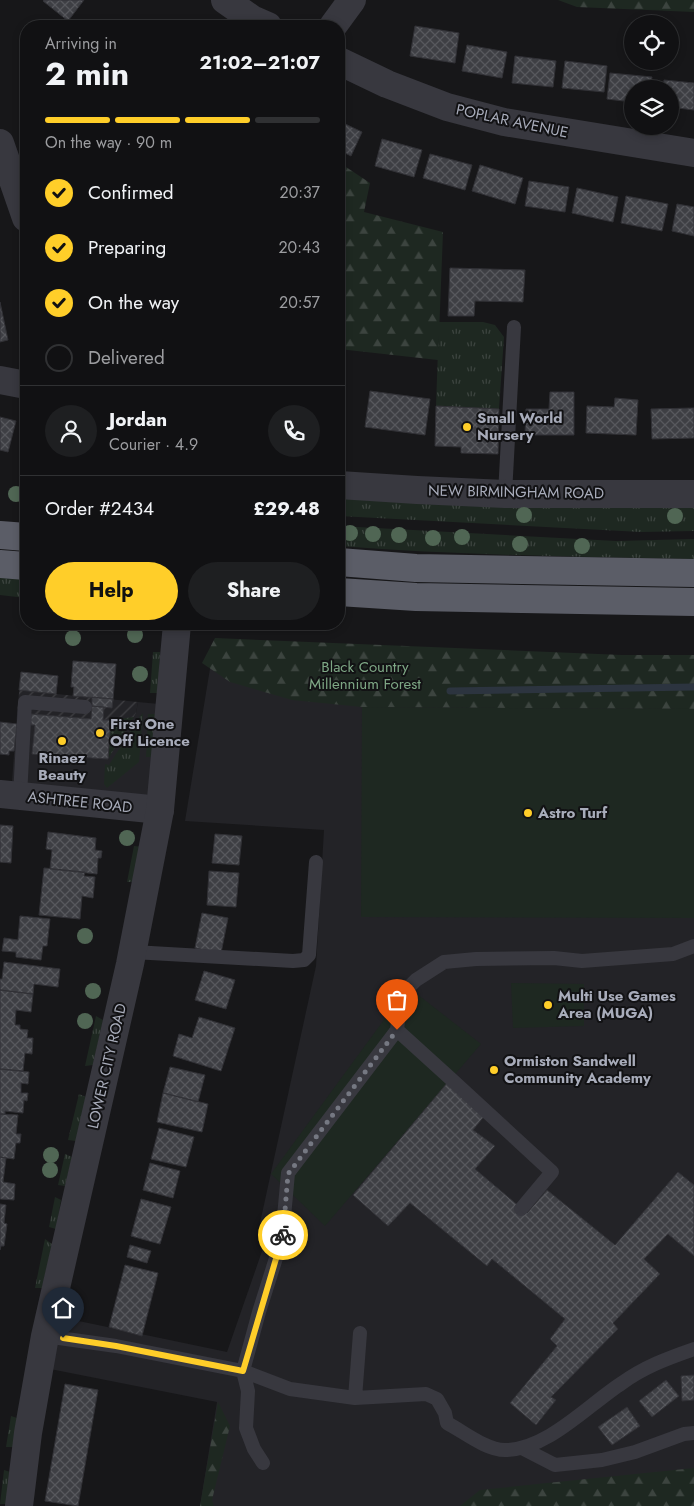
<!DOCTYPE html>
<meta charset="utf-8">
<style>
body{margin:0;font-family:Jost,sans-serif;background:#1e1f21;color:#f1f3f6;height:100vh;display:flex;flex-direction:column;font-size:19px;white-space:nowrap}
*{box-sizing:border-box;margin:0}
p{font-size:16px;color:#9c9da0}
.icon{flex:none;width:28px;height:28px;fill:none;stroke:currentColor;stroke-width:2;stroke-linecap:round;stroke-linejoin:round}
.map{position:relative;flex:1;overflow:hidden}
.drawer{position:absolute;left:20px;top:20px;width:325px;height:610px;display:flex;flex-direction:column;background:#111113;border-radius:20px;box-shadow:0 2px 8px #0003,0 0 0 1px #303133}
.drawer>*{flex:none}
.tools{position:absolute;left:624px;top:15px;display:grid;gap:10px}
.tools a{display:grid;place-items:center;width:55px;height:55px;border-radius:50%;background:#111113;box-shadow:0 2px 8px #0003,0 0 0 1px #303133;font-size:25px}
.pin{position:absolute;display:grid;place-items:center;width:42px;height:42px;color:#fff;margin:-51px -21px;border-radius:50% 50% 50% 0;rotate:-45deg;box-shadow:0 0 5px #0007}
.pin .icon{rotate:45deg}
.courier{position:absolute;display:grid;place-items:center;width:50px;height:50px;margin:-25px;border:4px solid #ffce29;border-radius:50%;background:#fff;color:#222;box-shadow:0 1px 6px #0007}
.summary em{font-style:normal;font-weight:700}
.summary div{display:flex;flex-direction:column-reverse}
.summary{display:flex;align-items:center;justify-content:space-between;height:85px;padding:0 25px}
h1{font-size:32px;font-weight:700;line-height:38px}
.bar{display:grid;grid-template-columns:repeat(4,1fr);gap:8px 5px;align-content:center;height:60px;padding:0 25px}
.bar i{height:6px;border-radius:4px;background:#303133}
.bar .on{background:#ffce29}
.bar p{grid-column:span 4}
.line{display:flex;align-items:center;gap:12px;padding:0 25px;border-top:1px solid #303133}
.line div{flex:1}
.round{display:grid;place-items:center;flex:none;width:52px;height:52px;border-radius:26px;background:#1e1f21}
ol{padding:0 25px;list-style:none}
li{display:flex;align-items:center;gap:15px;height:55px}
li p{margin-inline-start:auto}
li .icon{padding:5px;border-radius:50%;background:#ffce29;color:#111;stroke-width:4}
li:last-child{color:#9c9da0}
li i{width:28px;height:28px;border:2px solid #303133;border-radius:50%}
.cta{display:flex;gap:10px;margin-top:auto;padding:10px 25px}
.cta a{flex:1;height:58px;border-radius:30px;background:#ffce29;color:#111;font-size:20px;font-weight:700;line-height:58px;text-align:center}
.cta a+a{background:#1e1f21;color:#f1f3f6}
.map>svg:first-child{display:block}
.built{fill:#232327}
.industrial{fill:url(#industrial-furrows)}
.grass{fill:url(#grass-tufts)}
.forest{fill:url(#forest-firs)}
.garden{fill:url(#garden-dots)}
.pitch{fill:#1e2821}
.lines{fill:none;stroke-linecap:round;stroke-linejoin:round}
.stream{stroke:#2c343f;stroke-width:7}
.building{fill:url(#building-cross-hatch);stroke:#313136}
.service{stroke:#38383f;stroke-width:14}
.minor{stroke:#38383f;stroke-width:28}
.tertiary{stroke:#38383f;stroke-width:28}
.trunk{stroke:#5b5d67;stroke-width:28}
.tree{fill:#506654}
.done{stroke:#757882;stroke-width:5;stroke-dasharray:0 9}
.route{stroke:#ffce29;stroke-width:6}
.poi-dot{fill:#ffce29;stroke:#121214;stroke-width:2}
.labels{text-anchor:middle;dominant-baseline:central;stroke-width:4;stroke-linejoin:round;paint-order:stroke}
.street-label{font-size:15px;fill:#a8acba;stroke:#121214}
.poi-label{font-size:15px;font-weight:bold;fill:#a8acba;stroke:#121214;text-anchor:start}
.park-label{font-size:15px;fill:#7ea785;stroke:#121214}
</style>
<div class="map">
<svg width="694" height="1506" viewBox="0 0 694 1506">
<defs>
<pattern id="industrial-furrows" width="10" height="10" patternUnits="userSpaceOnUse" patternTransform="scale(1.25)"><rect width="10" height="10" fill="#232327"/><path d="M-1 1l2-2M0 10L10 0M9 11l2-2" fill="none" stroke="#404044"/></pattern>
<pattern id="grass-tufts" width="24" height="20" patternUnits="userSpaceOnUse" patternTransform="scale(1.25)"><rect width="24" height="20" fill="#1e2821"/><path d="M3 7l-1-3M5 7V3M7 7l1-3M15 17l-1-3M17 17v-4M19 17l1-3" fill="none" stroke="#3c443f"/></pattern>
<pattern id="forest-firs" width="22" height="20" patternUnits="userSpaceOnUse" patternTransform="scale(1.25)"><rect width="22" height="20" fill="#1e2821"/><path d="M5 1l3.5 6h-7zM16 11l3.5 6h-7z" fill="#3c443f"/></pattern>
<pattern id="garden-dots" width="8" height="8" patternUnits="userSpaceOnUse" patternTransform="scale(1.25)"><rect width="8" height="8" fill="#1e2821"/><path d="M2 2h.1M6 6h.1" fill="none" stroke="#3c443f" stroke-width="1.8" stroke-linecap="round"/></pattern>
<pattern id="building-cross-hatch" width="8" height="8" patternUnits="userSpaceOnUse" patternTransform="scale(1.25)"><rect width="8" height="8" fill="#3e3f44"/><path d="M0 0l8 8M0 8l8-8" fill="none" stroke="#57585d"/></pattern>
</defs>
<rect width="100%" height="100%" fill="#171719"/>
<path class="built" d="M215,638L694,702V1506H200L217,1402L40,1367L50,1315L227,1352L269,1231L260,1223L316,966L324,830L185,821Z
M138,702L170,705L160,810L11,795L17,714L80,718L136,713Z"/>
<path class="industrial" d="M21,672L58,676L56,694L138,702L136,713L108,759L110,720L17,714Z"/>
<path class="grass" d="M439,322H483L495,325L504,337L499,409L436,406Z
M339,491L694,505V531L641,532L339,516Z
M339,526L616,541L694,539V559C576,557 457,555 339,546Z
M0,576L26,579V598L0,595Z
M153,652H160L158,693H150Z
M143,713L139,762L107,788L104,784L105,764L109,765L140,716Z
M148,714H156L153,757H146Z
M134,846L142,847L135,882H127Z
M96,1016L103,1020L93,1065L85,1066Z
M79,1094L86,1097L76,1141L68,1140Z
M65,1154L72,1157L65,1186L58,1185Z
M55,1197L61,1200L56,1229L49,1227Z
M45,1239L52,1244L42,1288H35Z
M11,1416L17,1418L13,1447H6Z
M4,1470L10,1472L6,1504H0Z"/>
<path class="forest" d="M558,0H694V12L577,7Z
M346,167L370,183L364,212L443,232L438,360L339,349V277L343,260L342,225Z
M215,638L622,655H694V709L362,707L292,700L230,682L202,663Z
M218,1402L230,1426L212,1500L214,1506H200Z
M694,1468V1506H460L480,1490Z"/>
<path class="garden" d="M134,717L108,759L111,720Z"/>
<path class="pitch" d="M362,707L694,709V918L361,917Z
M511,983L584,984V1026L513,1028Z
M408,987L481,1044L325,1226L271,1174Z"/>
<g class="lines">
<path class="stream" d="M450,691L694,687"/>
</g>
<path class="building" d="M44,0H84L68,21L43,1Z
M415,26L459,33L455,63L410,56Z
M467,45L507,52L502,78L462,71Z
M515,56L556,61L553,87L512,83Z
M565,61L607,66L604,92L562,88Z
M610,73L652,77L650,89H632V102L607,99Z
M664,80L694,83V110L670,107V89H663Z
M339,121L362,132L351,156L339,150Z
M382,139L422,150L414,177L375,166Z
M430,154L472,165L465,190L423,178Z
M480,165L523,178L515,204L472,191Z
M529,181L569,187L565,212L525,206Z
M577,188L618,197L613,222L572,213Z
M626,196L668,204L662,231L621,223Z
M677,204L694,207V236L672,231Z
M450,268L525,270L523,302L475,301L474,316H448Z
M0,302L8,340L0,342Z
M370,391L430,399L425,435L365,427Z
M550,392H574V435H525L526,409H549Z
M615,398L638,400L636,435L586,433L587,406L614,407Z
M436,406L499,409L498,454L461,453V447L435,446Z
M694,408V438L652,439L651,409Z
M339,410H343L341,440H339Z
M0,417L16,421L8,452L0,450Z
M73,661L116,664L113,699L73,696L74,687H71Z
M21,672L58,676L56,694L19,690Z
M92,697L113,699L112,708L92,706Z
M92,706L104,707L103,720H111L108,759L32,754L35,725H31V714L91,719Z
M0,722L17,724L14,751H9V755L0,754Z
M0,825L13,826L11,863L0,862Z
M48,832L96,838L95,850L102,851L101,858H98L97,874L50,869L52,850L46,849Z
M215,834L242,836L239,865L212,863Z
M44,868L85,872L84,876L95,877L93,898L82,896L80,919L39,915Z
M209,871L239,873L236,907L207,905Z
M202,913L228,918L221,953L195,948Z
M20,916L50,919L47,946H43L41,960L16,957V952L2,951L4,938L18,940Z
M4,962L60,969L58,987L34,984L33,994L0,990V979H2Z
M204,971L235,980L226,1009L195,1000Z
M0,990L33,994L31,1012L16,1010L15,1025H20V1029L28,1030L27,1038H33L32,1054L25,1053L23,1071L0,1069Z
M199,1017L235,1028L221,1071L173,1056L179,1034L192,1038Z
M170,1067L205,1075L198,1102L163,1093Z
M0,1069L29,1072L28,1084L21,1083V1093H28L27,1101L24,1100L23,1113L5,1111V1114H0Z
M448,1082L486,1114L473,1130L495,1146L475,1169L527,1213L547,1190L615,1245L678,1172L694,1185V1256L668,1234L644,1259L660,1274L613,1323L618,1329L551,1397L556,1400L536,1425L510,1403L557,1346L550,1339L565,1319L492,1259L487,1266L410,1203L388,1226L353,1195Z
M163,1093L208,1104L202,1132L157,1122Z
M0,1114L18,1115L16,1134H21L20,1143H16L14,1159L0,1157Z
M159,1128L194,1137L186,1167L151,1159Z
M0,1157L6,1158L3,1182L15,1184L14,1200L0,1199Z
M150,1163L180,1171L173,1198L143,1190Z
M141,1199L171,1207L160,1244L131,1236Z
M0,1204L6,1205L4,1223L7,1224L4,1246H1L0,1250Z
M130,1245L151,1251L147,1263L127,1257Z
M125,1265L158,1273L142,1336L109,1327Z
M694,1375V1400L682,1401L681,1376Z
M666,1380L679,1396L652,1417L639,1401Z
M65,1384L98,1390L78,1506L45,1501Z
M627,1407L640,1426L612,1445L598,1427Z"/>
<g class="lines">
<path class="service" d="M505,494L514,327
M20,796L25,702L85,707
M133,952L293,961L304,960L309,955L316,862
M397,1030L451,1079L552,1172L521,1209
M45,1336L116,1346L243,1371L259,1312L282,1239L288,1173L397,1030L401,995L416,980L444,962L476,959L554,958L582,961L673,954L694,946
M355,1398L360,1333
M522,1448L555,1465L602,1460L635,1452L684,1434L694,1433
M263,1463L254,1449L246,1428L248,1391L243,1371L290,1389L355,1398L426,1394L437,1399L445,1413L447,1423C464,1432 486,1450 505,1450C547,1450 588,1405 622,1383C644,1367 668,1358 694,1349"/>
<path class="minor" d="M225,0L252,19L268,26
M333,26L352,0
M339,61L387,84L447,107L504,122L694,153
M0,380L26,385
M339,485L417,490L505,494H694
M0,794L160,810"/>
<path class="tertiary" d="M0,143L26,218
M19,1506L28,1433L45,1336L130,964L160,810L177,624"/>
<path class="trunk" d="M0,535L26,537
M339,562L416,568L694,573
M0,564L26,566
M339,592L416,597L694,602"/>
</g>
<g class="tree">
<circle cx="16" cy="494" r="8"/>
<circle cx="524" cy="515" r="8"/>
<circle cx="675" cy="516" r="8"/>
<circle cx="350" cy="533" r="8"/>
<circle cx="373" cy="534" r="8"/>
<circle cx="399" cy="535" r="8"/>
<circle cx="462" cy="537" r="8"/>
<circle cx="433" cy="538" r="8"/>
<circle cx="520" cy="544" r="8"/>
<circle cx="582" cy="546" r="8"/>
<circle cx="135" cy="635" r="8"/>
<circle cx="73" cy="638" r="8"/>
<circle cx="140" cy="674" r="8"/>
<circle cx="127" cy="838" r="8"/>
<circle cx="85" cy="936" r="8"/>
<circle cx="93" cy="991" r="8"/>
<circle cx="85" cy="1021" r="8"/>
<circle cx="51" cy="1155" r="8"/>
<circle cx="50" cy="1170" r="8"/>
</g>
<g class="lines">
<path class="done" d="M283,1235L288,1174L397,1030"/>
<path class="route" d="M63,1338L116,1346L243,1371L283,1235"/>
</g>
<g class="poi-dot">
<circle cx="467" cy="427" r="5"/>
<circle cx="100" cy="733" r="5"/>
<circle cx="62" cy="741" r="5"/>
<circle cx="528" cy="813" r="5"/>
<circle cx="548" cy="1005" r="5"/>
<circle cx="494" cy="1070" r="5"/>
</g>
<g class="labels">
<g class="street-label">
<text transform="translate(512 121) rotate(12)">POPLAR AVENUE</text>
<text transform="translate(516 492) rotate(1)">NEW BIRMINGHAM ROAD</text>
<text transform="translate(80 802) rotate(6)">ASHTREE ROAD</text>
<text transform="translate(107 1066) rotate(-77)">LOWER CITY ROAD</text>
</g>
<g class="poi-label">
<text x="477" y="418">Small World<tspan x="477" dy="17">Nursery</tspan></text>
<text x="110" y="724">First One<tspan x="110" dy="17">Off Licence</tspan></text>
<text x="62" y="758" text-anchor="middle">Rinaez<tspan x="62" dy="17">Beauty</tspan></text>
<text x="538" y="813">Astro Turf</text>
<text x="558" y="996">Multi Use Games<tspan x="558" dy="17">Area (MUGA)</tspan></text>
<text x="504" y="1061">Ormiston Sandwell<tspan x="504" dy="17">Community Academy</tspan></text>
</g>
<g class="park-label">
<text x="365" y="667">Black Country<tspan x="365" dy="17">Millennium Forest</tspan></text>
</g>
</g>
</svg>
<div class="tools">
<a><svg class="icon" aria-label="locate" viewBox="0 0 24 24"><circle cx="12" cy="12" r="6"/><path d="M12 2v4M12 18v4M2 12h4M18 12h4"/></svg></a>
<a><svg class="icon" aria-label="layers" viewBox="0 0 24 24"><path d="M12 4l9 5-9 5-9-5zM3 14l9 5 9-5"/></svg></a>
</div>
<div class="pin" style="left:397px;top:1030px;background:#ea580c"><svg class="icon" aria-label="bag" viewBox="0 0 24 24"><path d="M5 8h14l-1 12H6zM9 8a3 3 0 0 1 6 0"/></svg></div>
<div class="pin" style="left:63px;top:1338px;background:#1f2937"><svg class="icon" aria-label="home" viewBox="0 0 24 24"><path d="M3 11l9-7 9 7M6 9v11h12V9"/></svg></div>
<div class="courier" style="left:283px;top:1235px"><svg class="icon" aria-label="bike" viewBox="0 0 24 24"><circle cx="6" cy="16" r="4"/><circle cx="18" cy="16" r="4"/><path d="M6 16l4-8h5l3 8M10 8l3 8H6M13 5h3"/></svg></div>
<section class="drawer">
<div class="summary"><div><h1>2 min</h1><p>Arriving in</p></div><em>21:02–21:07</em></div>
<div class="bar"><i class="on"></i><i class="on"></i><i class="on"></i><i></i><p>On the way · 90 m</p></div>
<ol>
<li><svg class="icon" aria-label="check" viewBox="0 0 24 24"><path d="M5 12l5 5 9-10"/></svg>Confirmed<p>20:37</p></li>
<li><svg class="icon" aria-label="check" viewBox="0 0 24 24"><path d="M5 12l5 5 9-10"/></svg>Preparing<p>20:43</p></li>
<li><svg class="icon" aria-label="check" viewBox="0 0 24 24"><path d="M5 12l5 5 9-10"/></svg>On the way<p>20:57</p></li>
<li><i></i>Delivered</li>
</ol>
<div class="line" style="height:90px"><a class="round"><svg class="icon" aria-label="person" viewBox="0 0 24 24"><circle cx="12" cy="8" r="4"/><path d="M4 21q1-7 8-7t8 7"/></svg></a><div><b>Jordan</b><p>Courier · 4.9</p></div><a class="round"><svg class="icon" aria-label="phone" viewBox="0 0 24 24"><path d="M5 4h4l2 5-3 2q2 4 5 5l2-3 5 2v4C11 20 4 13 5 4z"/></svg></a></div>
<div class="line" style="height:65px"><div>Order #2434</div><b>£29.48</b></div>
<div class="cta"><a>Help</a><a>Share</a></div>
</section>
</div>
